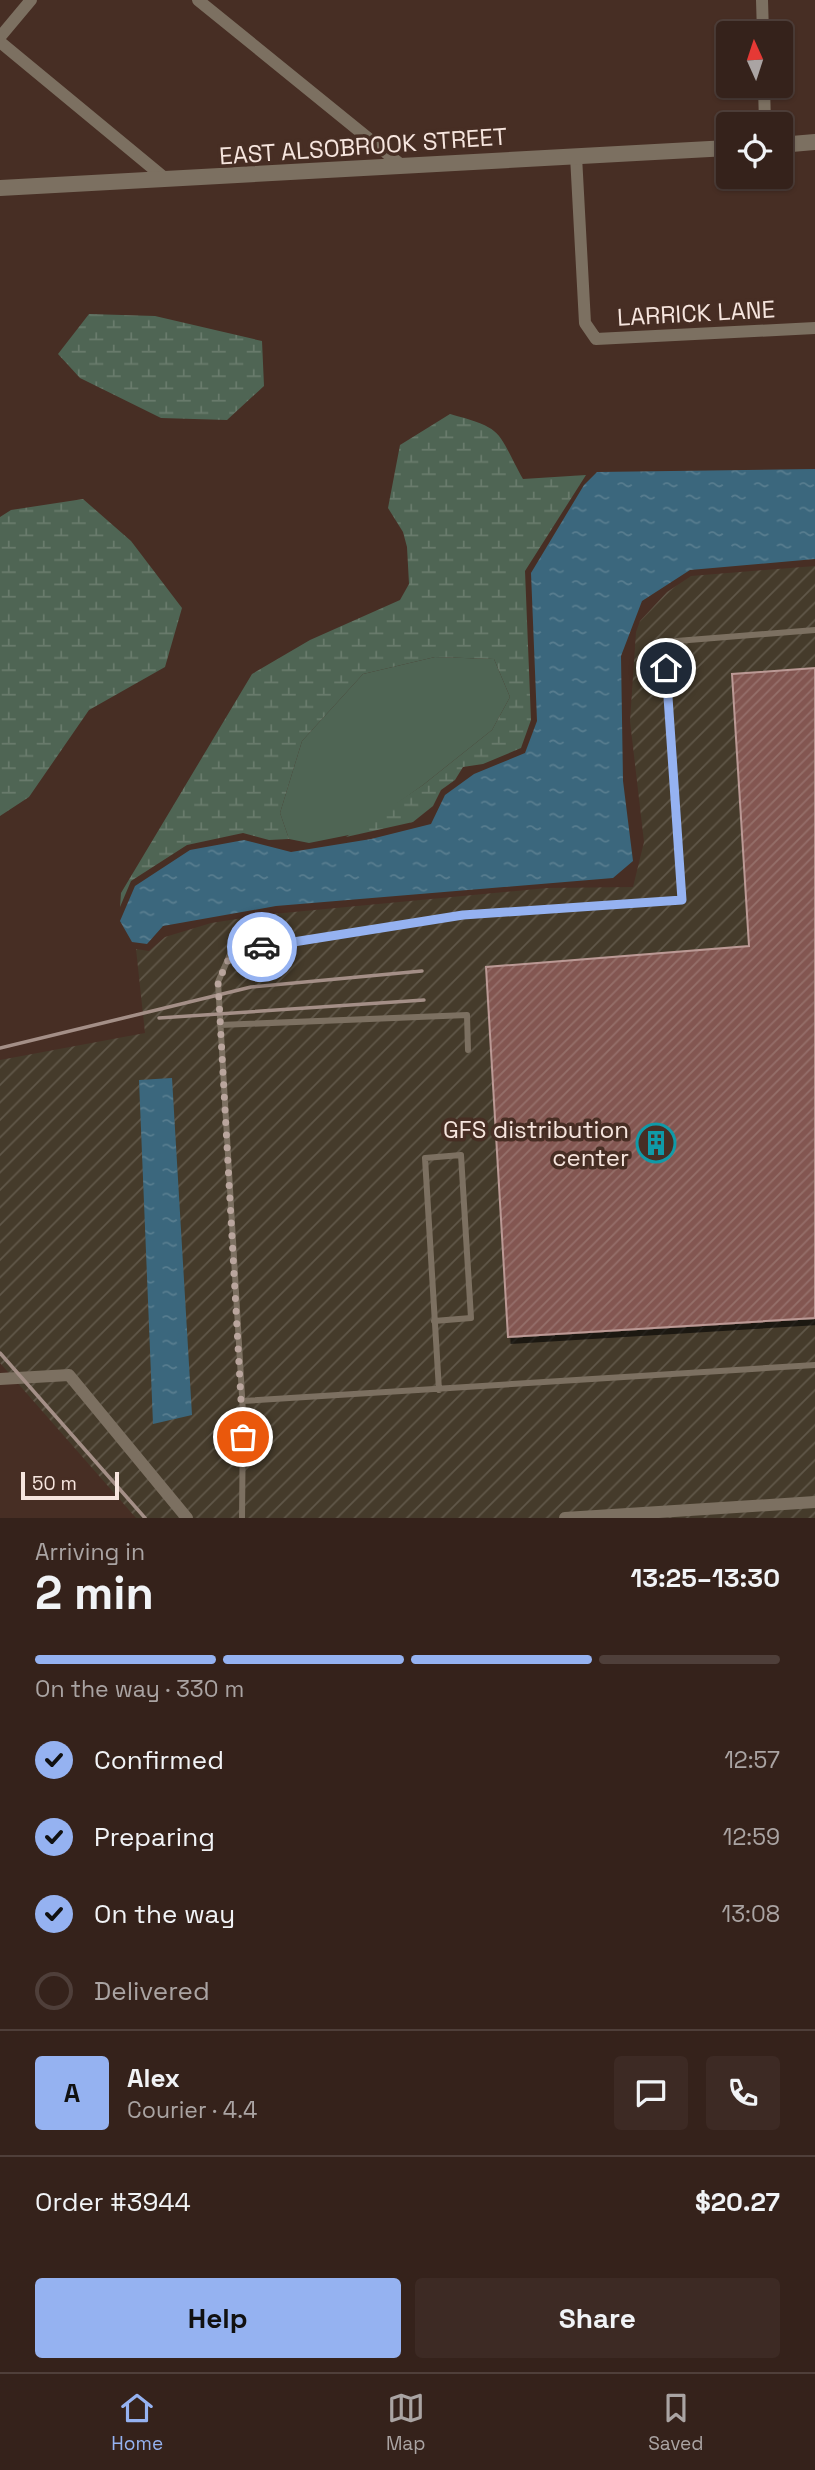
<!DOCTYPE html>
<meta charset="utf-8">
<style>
body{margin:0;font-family:"Space Grotesk",sans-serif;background:#3d2a24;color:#f1f3f6;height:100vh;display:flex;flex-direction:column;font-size:26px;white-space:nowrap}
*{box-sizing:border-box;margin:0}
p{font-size:23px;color:#aaa4a3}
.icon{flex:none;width:38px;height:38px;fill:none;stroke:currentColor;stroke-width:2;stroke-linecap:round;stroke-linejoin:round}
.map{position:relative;height:1518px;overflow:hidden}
.panel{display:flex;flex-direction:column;background:#35221b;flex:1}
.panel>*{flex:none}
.needle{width:46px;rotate:357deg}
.controls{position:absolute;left:716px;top:21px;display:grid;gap:14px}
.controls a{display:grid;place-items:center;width:77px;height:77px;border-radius:7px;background:#35221b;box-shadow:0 2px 5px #0004,0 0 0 2px #4f3f3a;font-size:35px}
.scale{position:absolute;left:21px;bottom:18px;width:98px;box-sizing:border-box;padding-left:7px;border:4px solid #f6e5de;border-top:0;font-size:19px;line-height:24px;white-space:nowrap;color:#f6e5de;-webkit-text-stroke:5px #472e24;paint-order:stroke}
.pin{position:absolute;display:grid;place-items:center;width:60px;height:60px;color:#fff;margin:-30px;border:4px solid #fff;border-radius:50%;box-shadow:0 2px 7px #0007}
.courier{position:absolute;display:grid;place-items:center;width:70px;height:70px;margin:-35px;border:5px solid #95b2f1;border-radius:50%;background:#fff;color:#222;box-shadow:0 2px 9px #0007}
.head em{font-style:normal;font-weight:600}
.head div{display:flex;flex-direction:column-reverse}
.head{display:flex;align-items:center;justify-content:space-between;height:119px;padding:0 35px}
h1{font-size:46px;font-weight:600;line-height:52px}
.bar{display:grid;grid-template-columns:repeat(4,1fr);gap:10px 7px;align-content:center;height:84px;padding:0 35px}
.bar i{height:9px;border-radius:5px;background:#4f3f3a}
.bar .active{background:#95b2f1}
.bar p{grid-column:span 4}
.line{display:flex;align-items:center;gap:18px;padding:0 35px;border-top:2px solid #4f3f3a}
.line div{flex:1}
.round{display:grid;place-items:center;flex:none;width:74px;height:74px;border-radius:7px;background:#3d2a24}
ol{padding:0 35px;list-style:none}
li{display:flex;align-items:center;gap:21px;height:77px}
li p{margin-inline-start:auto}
li .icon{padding:7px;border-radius:50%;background:#95b2f1;color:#111;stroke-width:4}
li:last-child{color:#aaa4a3}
li i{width:38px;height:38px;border:4px solid #4f3f3a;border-radius:50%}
.primary-button{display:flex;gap:14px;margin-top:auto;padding:14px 35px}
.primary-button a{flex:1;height:80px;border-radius:7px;background:#95b2f1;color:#111;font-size:28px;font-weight:600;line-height:80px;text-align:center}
.primary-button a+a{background:#3d2a24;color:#f1f3f6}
.dock{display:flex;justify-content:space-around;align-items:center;height:98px;border-top:2px solid #4f3f3a;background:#35221b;font-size:19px;color:#aaa4a3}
.dock a{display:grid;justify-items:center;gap:4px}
.dock .active{color:#95b2f1}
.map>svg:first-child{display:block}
.industrial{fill:url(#industrial-furrows)}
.green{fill:#4f6554}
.wetland{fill:url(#wetland-marsh)}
.water{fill:url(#water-ripples)}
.building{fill:url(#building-hatch);stroke:#bb9995;stroke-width:2;filter:url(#shadow)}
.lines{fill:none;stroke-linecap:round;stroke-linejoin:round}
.service{stroke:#7c7061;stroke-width:6}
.minor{stroke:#7c7061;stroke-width:12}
.tertiary{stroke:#7c7061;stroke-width:16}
.rail{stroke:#a48f87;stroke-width:3.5}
.done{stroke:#b9a59d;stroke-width:7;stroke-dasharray:0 12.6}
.route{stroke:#95b2f1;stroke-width:9}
.labels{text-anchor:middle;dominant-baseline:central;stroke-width:7;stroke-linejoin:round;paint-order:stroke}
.street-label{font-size:24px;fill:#f6e5de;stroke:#472e24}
.poi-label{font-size:24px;fill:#f6e5de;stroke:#472e24;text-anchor:end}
</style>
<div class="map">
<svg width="815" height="1518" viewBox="0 0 815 1518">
<defs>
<pattern id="industrial-furrows" width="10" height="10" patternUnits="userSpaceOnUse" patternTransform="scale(1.75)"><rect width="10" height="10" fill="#453b2b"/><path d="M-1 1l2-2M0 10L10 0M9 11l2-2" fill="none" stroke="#605749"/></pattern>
<pattern id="wetland-marsh" width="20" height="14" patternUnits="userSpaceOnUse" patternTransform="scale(1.75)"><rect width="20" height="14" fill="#4f6554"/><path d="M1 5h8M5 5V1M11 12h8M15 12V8" fill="none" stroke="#697b6c"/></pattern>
<pattern id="water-ripples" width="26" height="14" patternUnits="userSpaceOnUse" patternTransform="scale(1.75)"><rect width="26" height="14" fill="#3b677d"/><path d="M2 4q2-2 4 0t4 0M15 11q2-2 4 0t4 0" fill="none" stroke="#587d8f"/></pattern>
<pattern id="building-hatch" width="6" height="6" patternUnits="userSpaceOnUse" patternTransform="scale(1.75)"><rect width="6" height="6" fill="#835751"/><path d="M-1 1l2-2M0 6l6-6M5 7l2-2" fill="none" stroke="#956f6a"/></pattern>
<filter id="shadow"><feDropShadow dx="3.5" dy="6" stdDeviation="0" flood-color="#0009"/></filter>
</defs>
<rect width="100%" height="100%" fill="#472e24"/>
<path class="industrial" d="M815,566V1518H136L0,1363V1060L145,1033L136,949L149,951L165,937L211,923L262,915L547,888L633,887L644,842L630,721L636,632L640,621L667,592L691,576Z"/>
<path class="green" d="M435,657L494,659L510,697L492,730L423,785L354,834L309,843L289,839L280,813L302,741L363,674Z"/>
<path class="wetland" d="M89,314L155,316L262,341L264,386L227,420L161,418L80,378L58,354Z
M450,414C505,429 496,430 523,479L586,475L525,571L531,720L521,748L483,764L463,767L455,780L441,790L433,806L413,822L346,837L423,785L492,730L510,697L494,659L435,657L363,674L302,741L280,813L289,839L269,840L243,833L187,845L131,881L120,907L121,893L252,674L310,640L400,600L409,584L407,547L403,532L388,508L400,445Z
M83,499L131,541L182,608L165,667L89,710L29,797L0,816V517L11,510Z"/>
<path class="water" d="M815,469V559L690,570L642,601L621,656L623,781L633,861L613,878L276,906L163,926L147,944L132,942L120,921L135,886L190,850L244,840L291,852L371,839L431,824L445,795L474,774L525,753L537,721L531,573L584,485L597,472Z
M172,1078L192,1415L153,1424L139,1080Z"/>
<path class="building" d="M815,668V1318L508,1337L486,967L749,946L732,674Z"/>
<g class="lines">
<path class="service" d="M220,1025L467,1015L468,1050
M434,1321L471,1318L461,1155L425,1158L439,1390
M243,1401L815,1365
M242,1518L243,1413L218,982L231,952L463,915L682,900L664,642L815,630"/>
<path class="minor" d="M198,0L400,164
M762,0L763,33
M0,37L31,0
M0,42L167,180
M764,86L765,124
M576,156L585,323L596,339L815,328
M0,1379L69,1375L187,1518
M565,1518L815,1502"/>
<path class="tertiary" d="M780,145L815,142
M0,188L728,148"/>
<path class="rail" d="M159,1018L424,1000
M0,1048L251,987L422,971
M0,1353L145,1518"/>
</g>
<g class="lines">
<path class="done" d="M243,1437L218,982L232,952L262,947"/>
<path class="route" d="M262,947L463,915L682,900L666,668"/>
</g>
<defs>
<symbol id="building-ring" viewBox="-11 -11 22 22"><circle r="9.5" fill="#472e24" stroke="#0f9aa8" stroke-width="1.5"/><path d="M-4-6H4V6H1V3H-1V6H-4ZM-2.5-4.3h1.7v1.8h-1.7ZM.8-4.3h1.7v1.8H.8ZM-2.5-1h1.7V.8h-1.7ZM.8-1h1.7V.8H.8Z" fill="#0f9aa8"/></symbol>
</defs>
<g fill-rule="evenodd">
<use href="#building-ring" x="634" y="1121" width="44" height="44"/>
</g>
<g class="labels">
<g class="street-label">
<text transform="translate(363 146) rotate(-4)">EAST ALSOBROOK STREET</text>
<text transform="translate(696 313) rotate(-3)">LARRICK LANE</text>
</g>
<g class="poi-label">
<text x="629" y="1129">GFS distribution<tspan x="629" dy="28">center</tspan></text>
</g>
</g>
</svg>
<div class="controls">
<a><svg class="needle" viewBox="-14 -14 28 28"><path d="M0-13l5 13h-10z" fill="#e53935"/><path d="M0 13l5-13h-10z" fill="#aaa4a3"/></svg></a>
<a><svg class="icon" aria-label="locate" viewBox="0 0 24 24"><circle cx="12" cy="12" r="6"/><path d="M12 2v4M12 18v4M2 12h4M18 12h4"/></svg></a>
</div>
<div class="scale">50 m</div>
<div class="pin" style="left:243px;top:1437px;background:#ea580c"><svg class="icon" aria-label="bag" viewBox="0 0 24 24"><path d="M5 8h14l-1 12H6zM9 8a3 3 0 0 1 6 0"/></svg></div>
<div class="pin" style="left:666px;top:668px;background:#1f2937"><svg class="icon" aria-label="home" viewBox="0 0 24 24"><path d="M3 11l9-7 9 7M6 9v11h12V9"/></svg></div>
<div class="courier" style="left:262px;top:947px"><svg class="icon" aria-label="car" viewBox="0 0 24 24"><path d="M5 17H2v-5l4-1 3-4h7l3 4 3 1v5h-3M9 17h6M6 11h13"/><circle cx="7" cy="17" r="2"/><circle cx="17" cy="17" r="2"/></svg></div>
</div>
<section class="panel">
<div class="head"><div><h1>2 min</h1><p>Arriving in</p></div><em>13:25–13:30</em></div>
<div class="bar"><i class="active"></i><i class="active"></i><i class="active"></i><i></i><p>On the way · 330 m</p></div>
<ol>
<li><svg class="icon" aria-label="check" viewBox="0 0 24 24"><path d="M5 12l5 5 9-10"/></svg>Confirmed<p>12:57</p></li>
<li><svg class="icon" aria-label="check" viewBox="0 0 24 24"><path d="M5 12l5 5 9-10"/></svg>Preparing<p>12:59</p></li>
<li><svg class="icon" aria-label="check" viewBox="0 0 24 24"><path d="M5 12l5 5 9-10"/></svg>On the way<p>13:08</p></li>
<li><i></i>Delivered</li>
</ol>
<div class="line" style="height:126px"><b class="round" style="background:#95b2f1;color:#111">A</b><div><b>Alex</b><p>Courier · 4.4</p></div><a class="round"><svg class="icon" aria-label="chat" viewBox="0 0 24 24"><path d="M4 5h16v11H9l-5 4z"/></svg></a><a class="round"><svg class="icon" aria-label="phone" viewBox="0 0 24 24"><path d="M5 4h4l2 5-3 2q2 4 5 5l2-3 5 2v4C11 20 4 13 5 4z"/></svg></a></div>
<div class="line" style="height:91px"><div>Order #3944</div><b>$20.27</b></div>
<div class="primary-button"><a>Help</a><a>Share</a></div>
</section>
<nav class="dock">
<a class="active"><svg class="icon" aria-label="home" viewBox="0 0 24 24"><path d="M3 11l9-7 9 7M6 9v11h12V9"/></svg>Home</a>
<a><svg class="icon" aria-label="map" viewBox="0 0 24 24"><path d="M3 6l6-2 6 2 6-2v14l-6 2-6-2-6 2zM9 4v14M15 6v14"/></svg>Map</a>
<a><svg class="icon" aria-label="saved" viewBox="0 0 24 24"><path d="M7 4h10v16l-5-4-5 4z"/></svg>Saved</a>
</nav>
